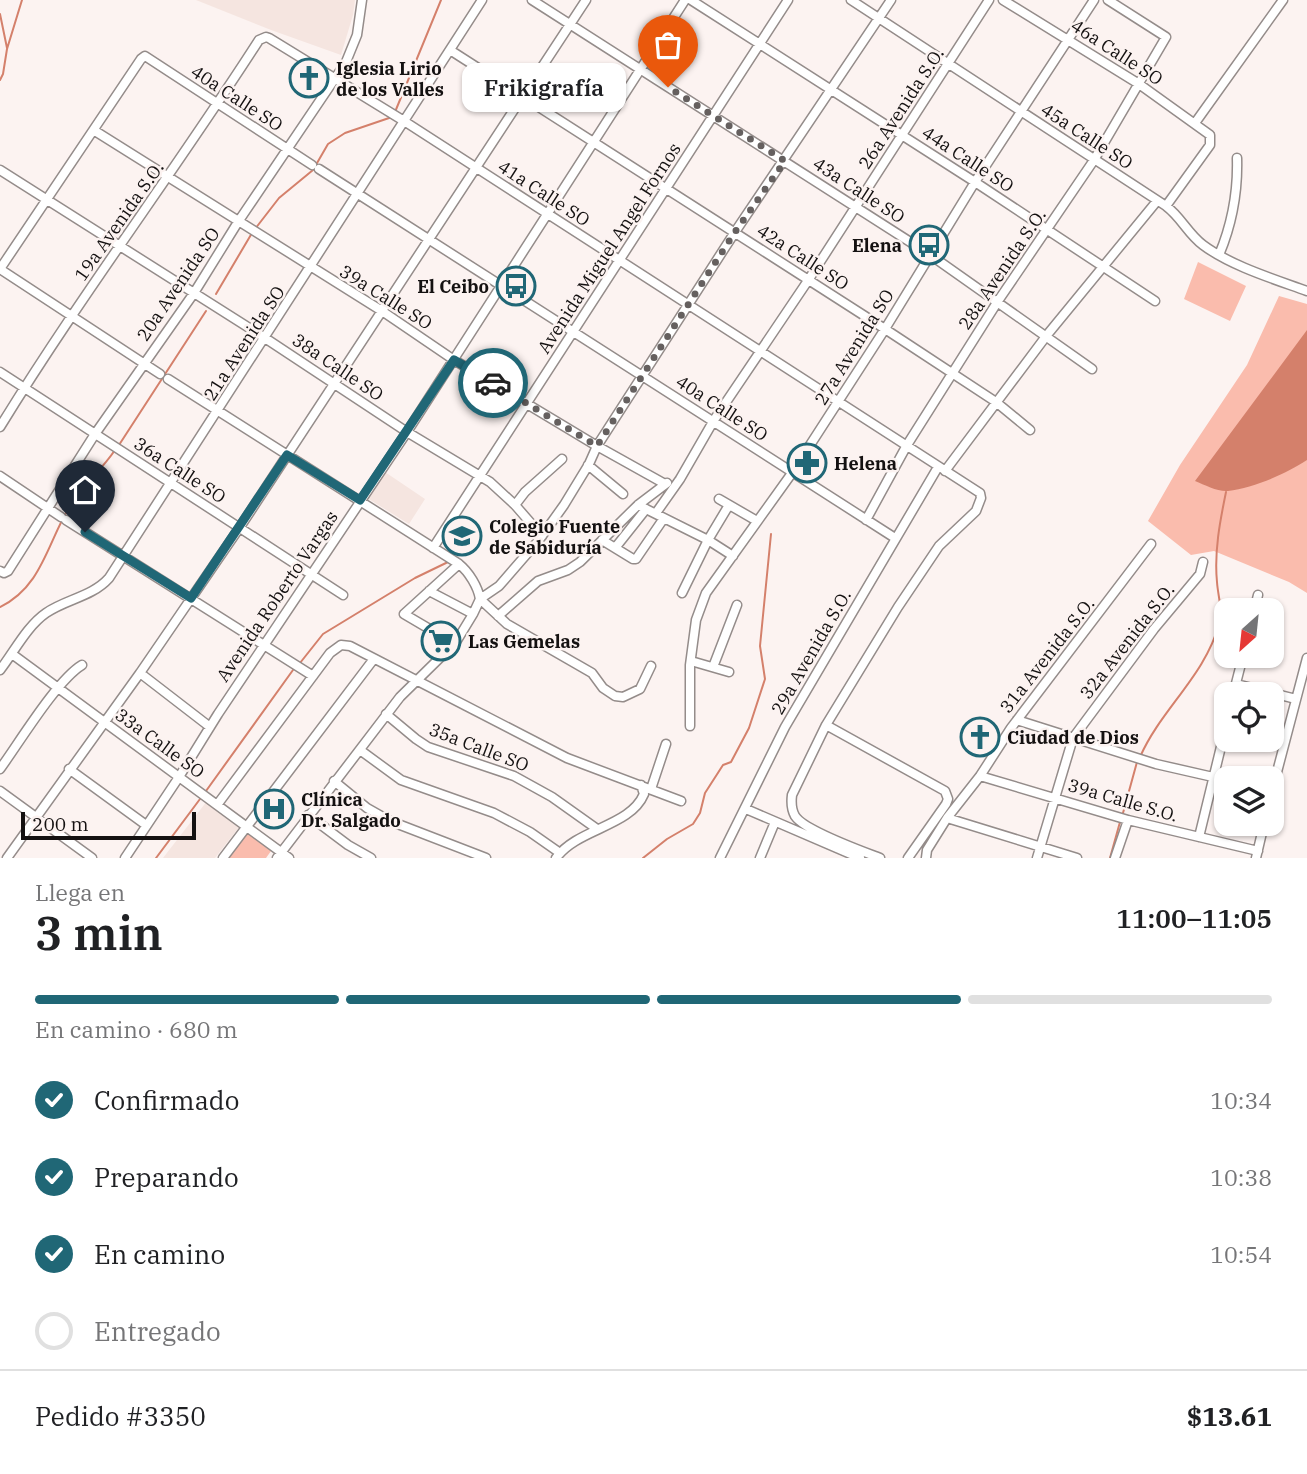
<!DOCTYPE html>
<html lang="es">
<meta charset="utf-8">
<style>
body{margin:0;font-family:"IBM Plex Serif",serif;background:#f6f6f6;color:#202124;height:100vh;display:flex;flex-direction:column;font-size:26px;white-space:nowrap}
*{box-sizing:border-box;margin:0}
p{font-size:23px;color:#757577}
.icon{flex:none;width:38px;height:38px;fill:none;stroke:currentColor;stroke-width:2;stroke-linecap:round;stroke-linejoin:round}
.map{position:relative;height:858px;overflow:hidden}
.side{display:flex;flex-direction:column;background:#fff;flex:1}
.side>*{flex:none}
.needle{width:46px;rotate:207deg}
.buttons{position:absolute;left:1214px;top:598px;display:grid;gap:14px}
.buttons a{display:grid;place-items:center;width:70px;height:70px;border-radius:14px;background:#fff;box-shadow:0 2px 5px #0004;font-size:35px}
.scale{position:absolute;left:21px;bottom:18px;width:175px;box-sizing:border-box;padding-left:7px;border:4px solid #141111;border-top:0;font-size:19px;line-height:24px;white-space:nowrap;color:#141111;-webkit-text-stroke:5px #fcf3f1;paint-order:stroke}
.pin{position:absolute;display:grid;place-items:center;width:60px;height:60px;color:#fff;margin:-72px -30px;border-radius:50% 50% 50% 0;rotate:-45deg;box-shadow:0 0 7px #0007}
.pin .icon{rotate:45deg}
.courier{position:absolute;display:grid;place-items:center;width:70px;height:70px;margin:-35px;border:5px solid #206776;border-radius:50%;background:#fff;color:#222;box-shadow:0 2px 9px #0007}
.bubble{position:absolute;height:49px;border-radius:14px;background:#fff;box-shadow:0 2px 5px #0004;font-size:23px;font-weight:600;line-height:49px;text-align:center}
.summary em{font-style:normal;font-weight:600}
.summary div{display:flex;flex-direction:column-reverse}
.summary{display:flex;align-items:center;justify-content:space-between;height:119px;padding:0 35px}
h1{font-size:46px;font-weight:600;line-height:52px}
.bar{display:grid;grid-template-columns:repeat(4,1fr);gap:10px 7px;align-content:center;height:84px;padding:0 35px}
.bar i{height:9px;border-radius:5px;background:#e0e0e0}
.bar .on{background:#206776}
.bar p{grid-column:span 4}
.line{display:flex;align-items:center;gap:18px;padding:0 35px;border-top:2px solid #e0e0e0}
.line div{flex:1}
ol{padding:0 35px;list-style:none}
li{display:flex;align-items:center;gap:21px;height:77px}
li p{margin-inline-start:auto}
li .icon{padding:7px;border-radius:50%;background:#206776;color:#fff;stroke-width:4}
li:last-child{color:#757577}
li i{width:38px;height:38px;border:4px solid #e0e0e0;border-radius:50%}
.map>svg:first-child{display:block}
.built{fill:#f5e5e0}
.green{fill:#fabcad}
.water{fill:#d4806b}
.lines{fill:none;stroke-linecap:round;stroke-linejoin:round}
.stream{stroke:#d4806b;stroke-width:2}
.minor-casing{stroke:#948c8a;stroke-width:11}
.minor{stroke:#fff;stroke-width:8}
.done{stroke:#65605f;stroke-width:7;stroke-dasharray:0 12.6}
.route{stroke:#206776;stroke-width:9}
.labels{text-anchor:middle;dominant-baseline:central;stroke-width:5;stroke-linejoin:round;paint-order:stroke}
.street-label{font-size:18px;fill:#141111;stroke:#fcf3f1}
.poi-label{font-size:18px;font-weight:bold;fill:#141111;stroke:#fcf3f1;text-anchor:start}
</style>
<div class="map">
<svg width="1307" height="858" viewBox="0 0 1307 858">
<rect width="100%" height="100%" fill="#fcf3f1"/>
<path class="built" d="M196,0H355L353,15L341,55L271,30Z
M385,472L425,499L409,524L367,498Z
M207,801L240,826L215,858H163Z"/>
<path class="green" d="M1198,262L1246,286L1230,321L1184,299Z
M1279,296L1307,304V593L1289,582L1214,551L1191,555L1148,521L1180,465L1247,365Z
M248,832L271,851L266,858H229Z"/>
<path class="water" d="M1307,330V460C1286,474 1253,488 1228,491C1218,492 1205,485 1195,481Z"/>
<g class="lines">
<path class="stream" d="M0,14L7,48
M0,80L3,74L7,49L22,0
M395,112L441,0
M255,229L279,198L313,170L328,144L345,133L392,117
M216,294L252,233
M119,445L206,311
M0,607C44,586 48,538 73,501C86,483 103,468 115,450
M300,663L323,634L415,578L448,562
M1140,757C1161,709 1205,676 1219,624C1223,609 1218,597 1217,582C1214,552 1220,521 1226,492
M206,791L293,670
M1123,813L1137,762
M156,858L200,799
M643,858L667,839L693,824L700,813L705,793L723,765L731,762L749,728L765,679L760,646L771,534
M1110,858L1120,822"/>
<defs>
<path id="minor" d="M532,0L929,254L1092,369
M691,0L975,182L1155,301
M851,0L1166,206C1181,217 1188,234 1203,245C1231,266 1274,279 1307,291
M1003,0L1139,84L1210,135V145L1166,206
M450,50L885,329L996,402L1030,430
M1195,123L1283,0
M95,131L382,311L454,360L597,446L665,484
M319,169L895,538
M0,170L265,338L407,432L490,482L515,505L542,536
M1219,255C1232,224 1238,192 1237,158
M0,269L141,59L145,56L312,165
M0,269L160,374
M0,372L343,595
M168,379L459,564C469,572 478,587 480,599
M0,427C81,295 175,171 259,40L266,37L269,38L404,121L980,493L981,498L976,511L939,546L898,607L826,725L792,795C791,803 791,809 795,816C805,831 862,851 880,858
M588,465L623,494
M945,471L1047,335L1157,201
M0,476L61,517
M719,499L757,521
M515,505L525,492L562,459
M638,505L708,540L733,556
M656,513L680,479L714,420L809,279L989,0
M66,520L313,676
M866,520L907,445L998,301L1094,160L1166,37L1108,0
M602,540L633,559H636L664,518
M433,548L788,0
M615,548L646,509
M0,571L4,573L8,571L95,434L194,293L238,222L346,62L357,35L362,0
M429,591L473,614
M682,593L708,540L729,505
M480,599L507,624L592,673L603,688L615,696L623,697L640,689L651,666
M1254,611L1258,595
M498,616L538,581L568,570L580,562L638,505L667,483
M455,644L404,614L459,564
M12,654L289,858
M691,661L729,672
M713,667L737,605
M0,670C14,652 27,626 46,613C66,599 92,597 109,578L482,0
M140,673L210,727
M1236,684L1296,699
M1233,695L1243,656
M386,714L416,739L428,747L514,776L552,797L597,829
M1017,720L1156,764L1213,777
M826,725L945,791L948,799L946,804L908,858
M690,726V665L696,620L706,593L792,473L885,329L975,182L1094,0
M360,750L401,780L494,813L530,832L560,853
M0,769C19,743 57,680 82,665
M69,769L146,825
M980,776L1128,820L1258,851
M334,781L367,808L390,821L486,858
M651,789L666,744
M0,791L92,858
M1272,791L1307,658
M217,805L330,653L341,645L350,646L567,758L681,801
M746,809L860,858
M308,815L348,845L371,858
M947,818L1077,858
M1199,837L1227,722
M7,858L140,673L240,527L586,0
M125,858L179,777L218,714L407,432L685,0
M223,858L373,660
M277,858L400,697L456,642L473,614L480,599L499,586L539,540L564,505L589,464L597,446L735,232L891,0
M556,858C578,828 630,827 644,794L641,785
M720,858L785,727L938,467
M760,858L775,822
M926,858L927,850L947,818L980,776L1011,728L1151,544
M1037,858L1073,738L1154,629L1200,574L1203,562
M1115,858L1128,820
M1256,858L1264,824"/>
</defs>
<use href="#minor" class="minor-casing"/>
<use href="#minor" class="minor"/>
</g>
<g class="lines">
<path class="done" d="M493,383L597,446L735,232L785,161L668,87"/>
<path class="route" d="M85,532L191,598L287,455L360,500L454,360L493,383"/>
</g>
<defs>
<symbol id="church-ring" viewBox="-11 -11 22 22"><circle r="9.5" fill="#fcf3f1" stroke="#206776" stroke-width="1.5"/><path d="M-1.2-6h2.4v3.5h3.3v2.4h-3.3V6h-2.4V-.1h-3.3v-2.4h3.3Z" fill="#206776"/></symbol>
<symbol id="bus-ring" viewBox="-11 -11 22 22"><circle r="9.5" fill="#fcf3f1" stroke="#206776" stroke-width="1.5"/><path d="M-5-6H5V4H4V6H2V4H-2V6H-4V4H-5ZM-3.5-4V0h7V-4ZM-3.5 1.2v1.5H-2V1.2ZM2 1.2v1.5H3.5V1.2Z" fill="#206776"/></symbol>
<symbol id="pharmacy-ring" viewBox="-11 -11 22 22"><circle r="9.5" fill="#fcf3f1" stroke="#206776" stroke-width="1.5"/><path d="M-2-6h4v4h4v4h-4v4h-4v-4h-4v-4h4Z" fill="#206776"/></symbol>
<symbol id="school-ring" viewBox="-11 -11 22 22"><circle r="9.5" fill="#fcf3f1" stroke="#206776" stroke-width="1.5"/><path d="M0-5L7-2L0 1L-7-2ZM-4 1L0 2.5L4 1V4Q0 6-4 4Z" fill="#206776"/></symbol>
<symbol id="supermarket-ring" viewBox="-11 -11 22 22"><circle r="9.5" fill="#fcf3f1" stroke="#206776" stroke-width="1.5"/><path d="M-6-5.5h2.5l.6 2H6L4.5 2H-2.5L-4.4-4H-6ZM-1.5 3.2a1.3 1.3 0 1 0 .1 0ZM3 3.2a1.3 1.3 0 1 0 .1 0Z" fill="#206776"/></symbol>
<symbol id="hospital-ring" viewBox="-11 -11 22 22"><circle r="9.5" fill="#fcf3f1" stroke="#206776" stroke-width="1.5"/><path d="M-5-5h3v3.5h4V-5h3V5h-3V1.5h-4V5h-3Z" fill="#206776"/></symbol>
</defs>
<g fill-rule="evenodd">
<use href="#church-ring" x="287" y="56" width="44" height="44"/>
<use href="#bus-ring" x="907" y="223" width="44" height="44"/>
<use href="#bus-ring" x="494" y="264" width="44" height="44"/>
<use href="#pharmacy-ring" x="785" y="441" width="44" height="44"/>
<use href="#school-ring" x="440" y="514" width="44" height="44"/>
<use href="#supermarket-ring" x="419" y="619" width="44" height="44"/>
<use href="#church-ring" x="958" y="715" width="44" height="44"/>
<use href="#hospital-ring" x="252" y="787" width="44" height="44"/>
</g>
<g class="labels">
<g class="street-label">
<text transform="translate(1117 52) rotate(33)">46a Calle SO</text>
<text transform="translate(237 98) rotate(33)">40a Calle SO</text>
<text transform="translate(901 108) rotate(-57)">26a Avenida S.O.</text>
<text transform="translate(1087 136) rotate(33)">45a Calle SO</text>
<text transform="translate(968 159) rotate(33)">44a Calle SO</text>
<text transform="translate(859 190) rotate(33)">43a Calle SO</text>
<text transform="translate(544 193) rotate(33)">41a Calle SO</text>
<text transform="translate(119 221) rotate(-55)">19a Avenida S.O.</text>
<text transform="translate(609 248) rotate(-57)">Avenida Miguel Angel Fornos</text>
<text transform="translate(803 257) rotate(33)">42a Calle SO</text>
<text transform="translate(1002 269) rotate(-56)">28a Avenida S.O.</text>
<text transform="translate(178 284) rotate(-56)">20a Avenida SO</text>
<text transform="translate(386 297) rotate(32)">39a Calle SO</text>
<text transform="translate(244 343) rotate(-57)">21a Avenida SO</text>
<text transform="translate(854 347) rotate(-58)">27a Avenida SO</text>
<text transform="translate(338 367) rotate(34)">38a Calle SO</text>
<text transform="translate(722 408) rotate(33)">40a Calle SO</text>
<text transform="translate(180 470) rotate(33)">36a Calle SO</text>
<text transform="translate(277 596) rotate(-56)">Avenida Roberto Vargas</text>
<text transform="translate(1127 641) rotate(-52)">32a Avenida S.O.</text>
<text transform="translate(811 652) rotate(-60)">29a Avenida S.O.</text>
<text transform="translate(1047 655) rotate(-52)">31a Avenida S.O.</text>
<text transform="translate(160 743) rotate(36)">33a Calle SO</text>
<text transform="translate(479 747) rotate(21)">35a Calle SO</text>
<text transform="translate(1123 800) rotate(16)">39a Calle S.O.</text>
</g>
<g class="poi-label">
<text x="336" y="68">Iglesia Lirio<tspan x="336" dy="21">de los Valles</tspan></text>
<text x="902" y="245" text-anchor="end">Elena</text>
<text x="489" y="286" text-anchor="end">El Ceibo</text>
<text x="834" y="463">Helena</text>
<text x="489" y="526">Colegio Fuente<tspan x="489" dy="21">de Sabiduría</tspan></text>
<text x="468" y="641">Las Gemelas</text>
<text x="1007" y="737">Ciudad de Dios</text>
<text x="301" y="799">Clínica<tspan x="301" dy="21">Dr. Salgado</tspan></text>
</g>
</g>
</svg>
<div class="buttons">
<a><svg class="needle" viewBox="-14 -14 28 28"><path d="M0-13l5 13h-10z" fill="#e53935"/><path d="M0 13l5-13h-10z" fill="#757577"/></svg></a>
<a><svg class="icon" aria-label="locate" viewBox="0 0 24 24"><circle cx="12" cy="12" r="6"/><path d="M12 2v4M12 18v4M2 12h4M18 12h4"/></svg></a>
<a><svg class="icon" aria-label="layers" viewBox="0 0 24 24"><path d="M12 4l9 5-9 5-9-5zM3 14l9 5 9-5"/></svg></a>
</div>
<div class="scale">200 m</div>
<div class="pin" style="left:668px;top:87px;background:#ea580c"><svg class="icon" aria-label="bag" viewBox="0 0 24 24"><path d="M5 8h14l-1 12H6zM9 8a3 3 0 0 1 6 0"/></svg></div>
<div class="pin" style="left:85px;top:532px;background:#1f2937"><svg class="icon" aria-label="home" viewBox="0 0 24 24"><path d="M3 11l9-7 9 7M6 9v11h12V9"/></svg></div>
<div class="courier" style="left:493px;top:383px"><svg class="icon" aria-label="car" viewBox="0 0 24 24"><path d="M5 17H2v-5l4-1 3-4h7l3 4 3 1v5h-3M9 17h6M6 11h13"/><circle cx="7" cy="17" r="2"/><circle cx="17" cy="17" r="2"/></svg></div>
<div class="bubble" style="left:462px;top:63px;width:164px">Frikigrafía</div>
</div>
<section class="side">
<div class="summary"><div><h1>3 min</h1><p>Llega en</p></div><em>11:00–11:05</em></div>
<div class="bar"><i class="on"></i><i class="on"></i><i class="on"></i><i></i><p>En camino · 680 m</p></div>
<ol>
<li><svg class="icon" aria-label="check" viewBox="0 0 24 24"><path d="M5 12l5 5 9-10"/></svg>Confirmado<p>10:34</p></li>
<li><svg class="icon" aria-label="check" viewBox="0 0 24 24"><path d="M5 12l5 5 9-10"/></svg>Preparando<p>10:38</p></li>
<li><svg class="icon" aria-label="check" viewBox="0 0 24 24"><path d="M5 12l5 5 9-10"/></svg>En camino<p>10:54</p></li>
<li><i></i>Entregado</li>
</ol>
<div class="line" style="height:91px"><div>Pedido #3350</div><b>$13.61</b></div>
</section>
